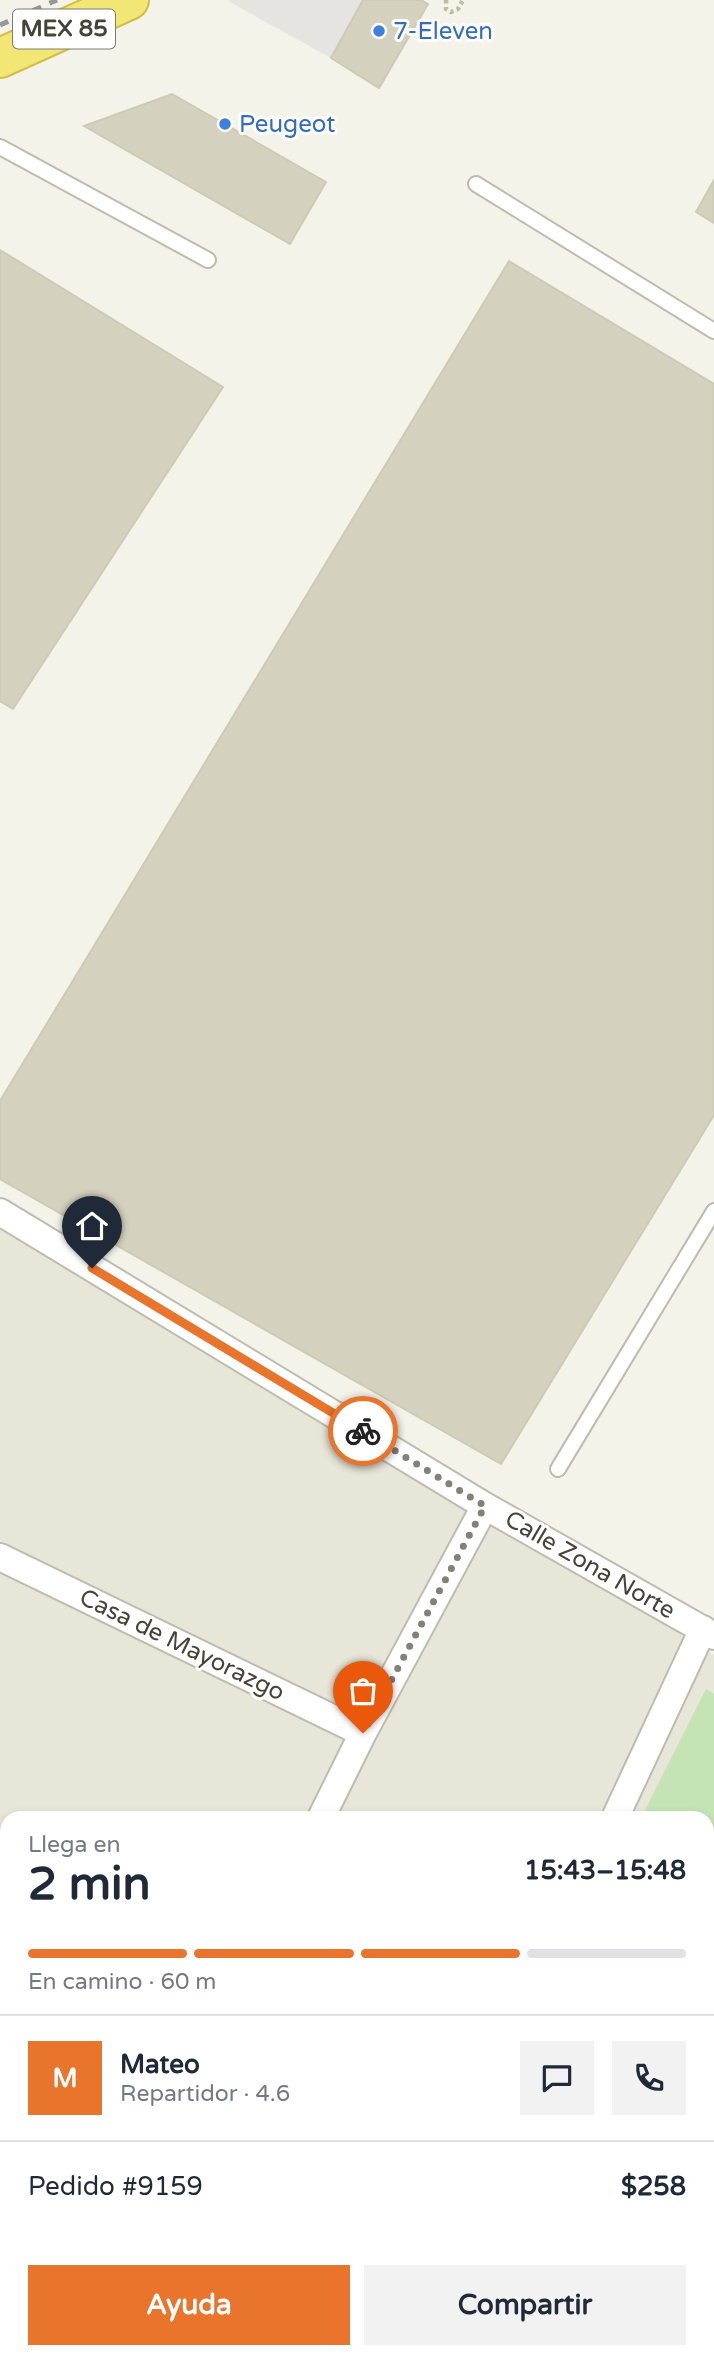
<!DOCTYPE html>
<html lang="es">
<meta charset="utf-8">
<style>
body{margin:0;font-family:"Varela Round",sans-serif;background:#f2f2f3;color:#1f2937;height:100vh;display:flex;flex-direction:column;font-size:26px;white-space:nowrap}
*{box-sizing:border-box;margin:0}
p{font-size:23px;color:#747a83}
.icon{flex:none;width:38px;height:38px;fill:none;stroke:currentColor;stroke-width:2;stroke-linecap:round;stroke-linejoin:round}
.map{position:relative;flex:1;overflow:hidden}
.side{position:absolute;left:0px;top:1811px;width:714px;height:548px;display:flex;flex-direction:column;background:#fff;border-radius:21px 21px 0 0;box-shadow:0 4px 10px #0003}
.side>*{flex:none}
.pin{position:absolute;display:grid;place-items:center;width:60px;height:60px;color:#fff;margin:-72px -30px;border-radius:50% 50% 50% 0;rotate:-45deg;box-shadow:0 0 7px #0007}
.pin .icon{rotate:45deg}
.courier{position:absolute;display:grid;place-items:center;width:70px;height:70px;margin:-35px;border:5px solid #e9742b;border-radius:50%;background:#fff;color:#222;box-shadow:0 2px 9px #0007}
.headline em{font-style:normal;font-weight:800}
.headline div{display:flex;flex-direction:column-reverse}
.headline{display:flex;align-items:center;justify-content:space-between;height:119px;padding:0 28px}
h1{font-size:46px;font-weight:800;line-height:52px}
.bar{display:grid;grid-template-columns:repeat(4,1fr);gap:10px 7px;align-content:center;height:84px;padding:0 28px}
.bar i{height:9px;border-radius:5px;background:#e0e1e3}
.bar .selected{background:#e9742b}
.bar p{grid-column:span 4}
.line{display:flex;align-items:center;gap:18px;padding:0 28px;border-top:2px solid #e0e1e3}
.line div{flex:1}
.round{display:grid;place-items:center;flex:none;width:74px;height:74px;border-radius:0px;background:#f2f2f3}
.cta{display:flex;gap:14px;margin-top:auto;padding:14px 28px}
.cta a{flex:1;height:80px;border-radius:0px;background:#e9742b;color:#fff;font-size:28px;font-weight:800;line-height:80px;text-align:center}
.cta a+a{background:#f2f2f3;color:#1f2937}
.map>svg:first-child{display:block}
.residential{fill:#e7e6d8;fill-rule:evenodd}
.green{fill:#c4e4b5}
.parking{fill:#e5e4e0}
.building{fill:#d4d1bf;stroke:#cecab3;stroke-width:2}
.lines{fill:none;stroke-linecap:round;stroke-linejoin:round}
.lane-casing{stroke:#bebcac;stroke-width:18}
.street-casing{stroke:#bebcac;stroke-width:30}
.secondary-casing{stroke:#cccb9a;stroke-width:42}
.highway-casing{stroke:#d1be45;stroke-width:42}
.path{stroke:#bfbb9f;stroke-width:4.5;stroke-dasharray:3.5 3.5;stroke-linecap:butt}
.lane{stroke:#fff;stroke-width:14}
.street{stroke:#fff;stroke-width:26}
.secondary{stroke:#fafacc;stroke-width:38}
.highway{stroke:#f2e675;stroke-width:38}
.rail{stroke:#979797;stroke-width:5;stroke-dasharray:9 9;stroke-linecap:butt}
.done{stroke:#838176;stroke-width:7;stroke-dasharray:0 12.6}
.route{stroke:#e9742b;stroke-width:9}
.shop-dot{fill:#3f7fe0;stroke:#fff;stroke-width:2.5}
.labels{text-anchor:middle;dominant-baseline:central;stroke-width:6;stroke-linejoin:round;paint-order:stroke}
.shield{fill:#fff;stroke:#7e7c74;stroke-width:2}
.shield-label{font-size:23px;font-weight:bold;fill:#464438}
.shop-label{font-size:24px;fill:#366cbe;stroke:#fff;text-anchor:start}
.street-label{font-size:24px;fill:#464438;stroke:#fff}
</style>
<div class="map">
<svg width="714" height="2358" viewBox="0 0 714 2358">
<rect width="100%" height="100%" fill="#f3f3e9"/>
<path class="residential" d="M0,1204L714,1655V2358H0ZM7,1818H707V2352H7Z"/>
<path class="green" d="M706,1689L714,1694V2104L707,2101V1818H641Z"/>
<path class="parking" d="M230,0H363L331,58L228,1Z"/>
<path class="building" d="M363,0H421L428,4L379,88L331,58Z
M172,94L326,182L290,244L84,126Z
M714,180V223L696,212Z
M0,250L223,387L13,709L0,701Z
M509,261L714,384V1115L501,1464L0,1179V1101Z"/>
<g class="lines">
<defs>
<path id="lane" d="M0,147L208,260
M476,184L714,331
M558,1469L714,1211"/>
<path id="street" d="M0,1212L485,1506L714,1636
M0,1557L363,1733
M321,1818L363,1733L485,1506
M615,1818L703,1629
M0,1849L7,1852
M707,2117L714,2119
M458,2358L459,2352"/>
<path id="secondary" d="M0,2129L7,2132
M0,2204L7,2207
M394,2352L410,2358
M586,2352L602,2358"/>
<path id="highway" d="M0,58L129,0"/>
</defs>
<use href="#lane" class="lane-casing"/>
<use href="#street" class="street-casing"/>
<use href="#secondary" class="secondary-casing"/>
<use href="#highway" class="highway-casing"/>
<path class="path" d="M446,0V9L451,12L458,9L463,0"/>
<use href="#lane" class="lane"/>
<use href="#street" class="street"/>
<use href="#secondary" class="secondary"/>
<use href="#highway" class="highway"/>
<path class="rail" d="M0,25L57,0"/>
</g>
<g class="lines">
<path class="done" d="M363,1431L485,1506L363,1733"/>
<path class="route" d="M92,1268L363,1431"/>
</g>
<g class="shop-dot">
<circle cx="379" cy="31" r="7"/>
<circle cx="225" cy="124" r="7"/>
</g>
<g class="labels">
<rect class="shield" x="13" y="9.5" width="102" height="39" rx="5"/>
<g class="shield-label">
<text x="64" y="29">MEX 85</text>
</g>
<g class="shop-label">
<text x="393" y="31">7-Eleven</text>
<text x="239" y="124">Peugeot</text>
</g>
<g class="street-label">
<text transform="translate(590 1565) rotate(30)">Calle Zona Norte</text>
<text transform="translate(182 1645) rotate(26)">Casa de Mayorazgo</text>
</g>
</g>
</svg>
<div class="pin" style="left:363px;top:1733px;background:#ea580c"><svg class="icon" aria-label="bag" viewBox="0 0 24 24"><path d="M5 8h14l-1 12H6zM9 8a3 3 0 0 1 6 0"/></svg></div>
<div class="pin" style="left:92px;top:1268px;background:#1f2937"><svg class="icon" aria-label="home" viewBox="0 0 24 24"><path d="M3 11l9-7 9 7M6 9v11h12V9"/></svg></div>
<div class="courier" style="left:363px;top:1431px"><svg class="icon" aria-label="bike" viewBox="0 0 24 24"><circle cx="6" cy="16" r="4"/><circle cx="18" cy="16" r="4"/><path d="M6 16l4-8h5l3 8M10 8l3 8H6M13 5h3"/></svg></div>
<section class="side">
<div class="headline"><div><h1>2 min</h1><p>Llega en</p></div><em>15:43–15:48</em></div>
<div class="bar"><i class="selected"></i><i class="selected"></i><i class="selected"></i><i></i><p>En camino · 60 m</p></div>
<div class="line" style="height:126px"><b class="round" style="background:#e9742b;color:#fff">M</b><div><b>Mateo</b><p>Repartidor · 4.6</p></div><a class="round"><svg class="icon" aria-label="chat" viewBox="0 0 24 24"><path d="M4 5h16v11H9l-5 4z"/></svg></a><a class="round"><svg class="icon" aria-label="phone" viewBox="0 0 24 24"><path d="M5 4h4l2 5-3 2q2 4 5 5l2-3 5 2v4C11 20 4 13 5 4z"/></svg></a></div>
<div class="line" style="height:91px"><div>Pedido #9159</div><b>$258</b></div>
<div class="cta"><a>Ayuda</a><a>Compartir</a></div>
</section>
</div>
